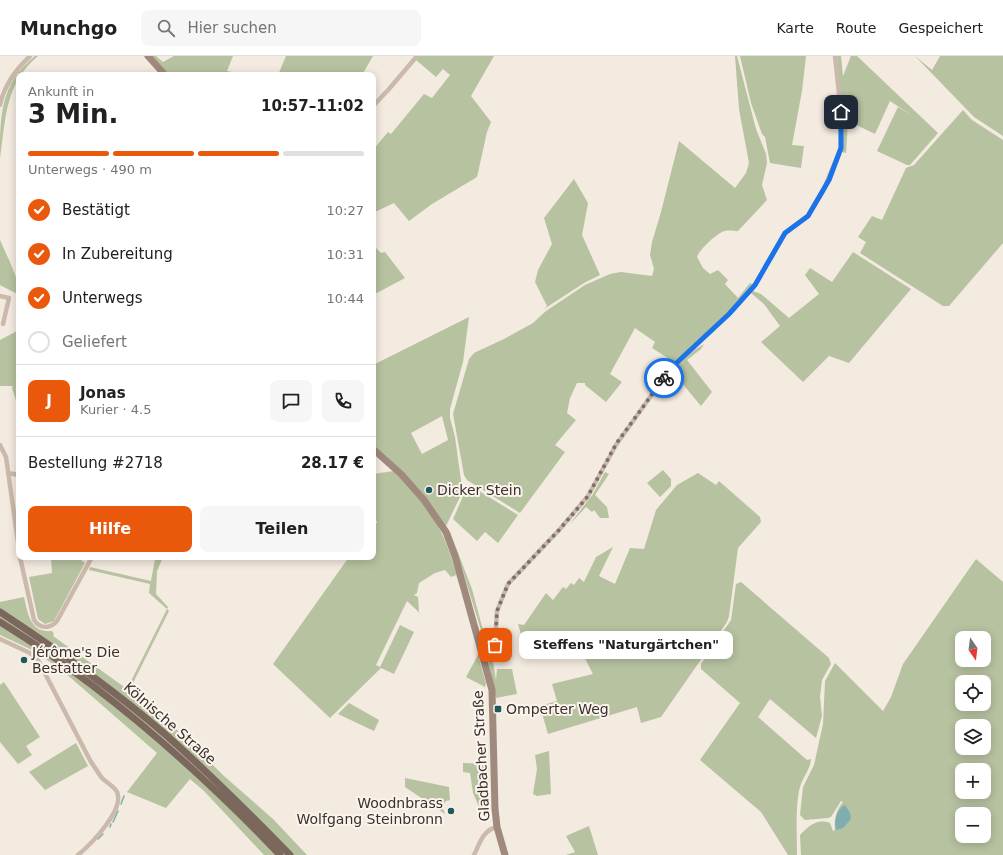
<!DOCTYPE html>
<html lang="de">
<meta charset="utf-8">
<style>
body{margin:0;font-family:"DejaVu Sans",sans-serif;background:#f6f6f6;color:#202124;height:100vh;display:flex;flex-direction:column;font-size:15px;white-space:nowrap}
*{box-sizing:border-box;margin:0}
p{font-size:13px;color:#757577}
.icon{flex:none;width:22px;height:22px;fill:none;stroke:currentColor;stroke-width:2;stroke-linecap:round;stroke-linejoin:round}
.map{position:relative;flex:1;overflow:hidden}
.drawer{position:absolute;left:16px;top:16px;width:360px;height:488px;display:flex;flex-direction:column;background:#fff;border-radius:8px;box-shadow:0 2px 10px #0003}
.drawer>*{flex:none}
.needle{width:26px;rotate:166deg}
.buttons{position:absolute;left:955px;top:575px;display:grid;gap:8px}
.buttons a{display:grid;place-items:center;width:36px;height:36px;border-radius:8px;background:#fff;box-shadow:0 2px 10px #0003;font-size:20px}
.pin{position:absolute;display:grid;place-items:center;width:34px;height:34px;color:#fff;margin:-17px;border-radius:8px;box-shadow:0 2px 6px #0006}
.courier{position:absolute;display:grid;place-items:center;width:40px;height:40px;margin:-20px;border:3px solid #1a73e8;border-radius:50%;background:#fff;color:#222;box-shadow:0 1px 5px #0007}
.bubble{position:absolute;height:28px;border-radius:8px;background:#fff;box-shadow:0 2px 10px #0003;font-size:13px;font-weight:800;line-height:28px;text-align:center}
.headline em{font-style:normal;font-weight:800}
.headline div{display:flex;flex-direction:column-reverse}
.headline{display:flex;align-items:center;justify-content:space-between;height:68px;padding:0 12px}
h1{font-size:26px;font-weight:800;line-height:30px}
.bar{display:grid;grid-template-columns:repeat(4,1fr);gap:6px 4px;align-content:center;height:48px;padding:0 12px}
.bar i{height:5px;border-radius:3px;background:#e0e0e0}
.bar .current{background:#ea580c}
.bar p{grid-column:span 4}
.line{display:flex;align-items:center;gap:10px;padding:0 12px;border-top:1px solid #e0e0e0}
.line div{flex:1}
.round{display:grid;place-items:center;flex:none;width:42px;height:42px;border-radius:8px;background:#f6f6f6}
ol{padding:0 12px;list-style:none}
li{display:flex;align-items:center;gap:12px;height:44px}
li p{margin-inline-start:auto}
li .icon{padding:4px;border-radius:50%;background:#ea580c;color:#fff;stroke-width:4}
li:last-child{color:#757577}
li i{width:22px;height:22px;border:2px solid #e0e0e0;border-radius:50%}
.cta{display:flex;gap:8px;margin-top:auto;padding:8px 12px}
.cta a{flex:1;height:46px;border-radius:8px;background:#ea580c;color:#fff;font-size:16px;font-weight:800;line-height:46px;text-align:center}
.cta a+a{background:#f6f6f6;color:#202124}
header{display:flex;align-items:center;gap:24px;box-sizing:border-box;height:56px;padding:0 20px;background:#fff;border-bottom:1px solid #e0e0e0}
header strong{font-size:19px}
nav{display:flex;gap:22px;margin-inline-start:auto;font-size:14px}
.search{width:280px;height:36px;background:#f6f6f6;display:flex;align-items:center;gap:10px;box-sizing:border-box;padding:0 14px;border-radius:8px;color:#757577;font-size:15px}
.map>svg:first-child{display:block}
.green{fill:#b7c2a0;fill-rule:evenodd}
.water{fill:#7faeb0}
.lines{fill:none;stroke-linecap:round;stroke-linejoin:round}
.stream{stroke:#7faeb0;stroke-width:1.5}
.minor{stroke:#cbbaac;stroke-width:4.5}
.secondary{stroke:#9f8a7d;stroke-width:7}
.primary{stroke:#7b675c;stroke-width:7}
.done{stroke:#7b706a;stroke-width:4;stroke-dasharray:0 7.2}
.route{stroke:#1a73e8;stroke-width:5}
.poi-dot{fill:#20575b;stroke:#faf4ed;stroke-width:1.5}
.labels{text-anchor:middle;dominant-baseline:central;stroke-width:4;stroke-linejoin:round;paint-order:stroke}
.poi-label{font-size:14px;fill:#3a2f2b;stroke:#faf4ed;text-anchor:start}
.street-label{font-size:14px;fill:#3a2f2b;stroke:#faf4ed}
</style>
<header>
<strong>Munchgo</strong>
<div class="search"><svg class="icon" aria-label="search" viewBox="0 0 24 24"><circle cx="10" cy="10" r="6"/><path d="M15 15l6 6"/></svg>Hier suchen</div>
<nav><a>Karte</a><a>Route</a><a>Gespeichert</a></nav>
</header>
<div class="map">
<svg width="1003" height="799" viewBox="0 0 1003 799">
<rect width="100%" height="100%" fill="#f3eae0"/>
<path class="green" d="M35,0H38C5,28 6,61 0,102C0,61 0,27 35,0Z
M152,0H156L163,6L174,0H233L227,15L247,19H169Z
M286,0H373L362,19H278Z
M419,0H494L471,40L491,66L487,76L477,121L432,148L409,165L394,147L373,157V94L388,76L391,78L424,38L432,42L450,19L443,13L436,21L416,4Z
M735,0H737L756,73L766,98L767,107L762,129L767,144L738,175C734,175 729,174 725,175C718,176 699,194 697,201L703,212L710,218L718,214L728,224L725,228L738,242L750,227L752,228L728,257L674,306L652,292L655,286L635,272L610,318L622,326L606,346L585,329V327H577L570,342L567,357L576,364L555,389L565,396L520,457L467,424L464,419L453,358L469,303L474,297L504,283L533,267L546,255L585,229L610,218L621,216L652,220L654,213L650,199L652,186L661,156L679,85L735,132L746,117L749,107L739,53Z
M740,0H806L802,35L792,89L804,90L801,112L770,107L765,81L762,78L751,47Z
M837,0H841L843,20L851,0H857L938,77L910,109H907L877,95L898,51L914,61L890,45L875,78L848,65L846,97L842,96C846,63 839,32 837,0Z
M915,0L932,14L940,0H1003V80L974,61Z
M963,54L972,64L1003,84V187L949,250H943L860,197L866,186L858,181L872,160L882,164L906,112L914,109Z
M574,123L588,147L582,179L600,219L584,227L544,253L547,250L535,226L538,214L552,188L544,162Z
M0,184C7,201 19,221 19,239L0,229Z
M373,189L381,197L385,196L405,222L373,239Z
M853,196L911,233L849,307L829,300L803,326L761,286L780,270L764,248L751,237L753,235L761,238L789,262L819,238L805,219L810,212L832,226Z
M469,261L463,306L450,353V362L455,381L462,432L460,441L446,470L395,409L373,389V309ZM442,360L448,384L422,398L411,377Z
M19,274V354L12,332L13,330H0V284Z
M704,288L701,293L687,304L712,336L701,350L672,315L693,295Z
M663,414L671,423V430L660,441L647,427Z
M394,415C435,456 447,479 461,535L456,519L451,521L445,514L435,517L419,527L417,537L414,539L418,541L419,556L424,561L407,545L376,609L380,611L400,569L414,576L394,618L381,612L330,662L273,608L349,501H373V473L377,466L373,460V418Z
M605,416L609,418L595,439L607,451L609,462H600L594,454L592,456L586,451L569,469L593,438Z
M698,417L716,429L719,425L760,461L761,466L738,492L729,560L727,566L661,661L641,667L637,651L548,678L540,650L557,645L552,628L593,618L579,591L531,598L526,578H521L518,568L524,569L546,537L553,544L563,531L566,533L571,527L574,529L579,522L584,526L596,501L613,491L599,520L615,528L630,492L644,493L656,454L677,429Z
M471,430L518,459L498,487L485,476L477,485L453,463L467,431Z
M450,476L472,533L484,578L493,579L492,586L490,588L485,587L484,584L462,512L449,480Z
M51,501H77L85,507L54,565L45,568L38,563L29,521L52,517Z
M145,501H156V503L163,501L157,515L156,538L168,551L167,553L169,555L129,635L173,670L224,720L273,763L307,799H294C235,738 175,679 107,627C73,600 36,577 0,553V546L24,541C28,558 30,577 52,575L54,578L53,580L127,633L167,553L149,537L150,528L89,514L90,511L151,525L155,503Z
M976,503L1003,526V799H801L800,779C808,770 818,762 830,767L833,775L835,774C834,763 836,755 843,746L841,745L831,761L828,762L805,764L800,759L803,731L814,709L823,668L825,625L835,607L883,655L891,641L903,608ZM962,582H984V604H962ZM962,626H984V648H962ZM962,670H984V692H962ZM962,714H984V736H962ZM962,758H984V780H962Z
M741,526L829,602L831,608L822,624L820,641L822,660L816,682L770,643L758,661L807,704L811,703C810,714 803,721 800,731C795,749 797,779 797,799H788L761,756L700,704L740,647L701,613V608L731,564L736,528Z
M0,559C67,605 135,651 194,707C226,737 256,768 287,799H284C235,749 186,699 131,656C89,622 44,593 0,563Z
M0,569C51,602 101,638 148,677C193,715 234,757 276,799H264L204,735L190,723L166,752L127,736L157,697L64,616L43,601L40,602L32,594L0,579Z
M478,599L486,627L485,631L466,621Z
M492,600L496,624L497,613H512L517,638L496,642L488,604Z
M4,626L40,681L26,690L32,699L18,708L0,686V629Z
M349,647L379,664L374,675L338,658Z
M76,687L88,710L45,734L29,716Z
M549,695L551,738L537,740L533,738L537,713L535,699Z
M463,707L488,708L489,758L484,762L473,737L470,717L463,716Z
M405,722L449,731L450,744L446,745L442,750L445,758L405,731Z
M589,770L598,799H566L575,796L566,780Z"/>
<path class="water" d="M845,749L850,757L851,763L843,772L836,774C834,764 836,754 845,749Z"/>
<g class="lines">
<path class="stream" d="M121,748L124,740
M113,766L118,755
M110,771L111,768
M98,783L103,778"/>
<path class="minor" d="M0,49C4,30 16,13 30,0
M373,50L389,33L417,0
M0,240L9,242L3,268
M0,389L6,401L19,493
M8,417L19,419
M20,501L34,564C40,573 50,573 57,565L92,501
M0,583L30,597L38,604L91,706C95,711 98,717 102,722C106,726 115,731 117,736C125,754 90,789 78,799
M482,593L495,589L497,555L508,528L560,473L588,440L616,389L670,313L729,258L755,229L785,177L808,160L823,135L841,92V56L835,0
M474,799C480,787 483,774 497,771"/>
<path class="secondary" d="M148,0L165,19
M373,393L401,418L424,444L446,476L455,500L492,634L495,753L497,771L505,799"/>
<path class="primary" d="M0,556C58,594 114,634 166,679C209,717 250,758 290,799
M0,566C104,630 196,711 280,799"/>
</g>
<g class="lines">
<path class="done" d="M495,589L497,555L508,528L560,473L588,440L616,388L664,322"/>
<path class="route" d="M664,322L670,313L729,258L755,229L785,177L808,160L829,124L841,92V56"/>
</g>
<g class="poi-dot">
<circle cx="429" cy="434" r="4"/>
<circle cx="24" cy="604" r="4"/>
<rect x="494" y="649" width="8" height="8" rx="2"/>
<circle cx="451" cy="755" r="4"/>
</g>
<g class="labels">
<g class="poi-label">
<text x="437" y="434">Dicker Stein</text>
<text x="32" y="596">Jérôme's Die<tspan x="32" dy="16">Bestatter</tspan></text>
<text x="506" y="653">Omperter Weg</text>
<text x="443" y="747" text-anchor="end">Woodnbrass<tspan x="443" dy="16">Wolfgang Steinbronn</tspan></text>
</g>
<g class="street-label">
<text transform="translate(170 667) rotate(41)">Kölnische Straße</text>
<text transform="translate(481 700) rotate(-93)">Gladbacher Straße</text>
</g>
</g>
</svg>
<div class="buttons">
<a><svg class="needle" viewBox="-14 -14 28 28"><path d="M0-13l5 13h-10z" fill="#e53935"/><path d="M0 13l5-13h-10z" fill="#757577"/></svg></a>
<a><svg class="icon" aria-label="locate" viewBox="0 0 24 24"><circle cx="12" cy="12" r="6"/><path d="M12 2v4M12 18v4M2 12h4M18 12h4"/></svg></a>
<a><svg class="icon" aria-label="layers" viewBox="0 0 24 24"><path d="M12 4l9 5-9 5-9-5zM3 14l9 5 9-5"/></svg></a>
<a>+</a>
<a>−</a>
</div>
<div class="pin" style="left:495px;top:589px;background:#ea580c"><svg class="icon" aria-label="bag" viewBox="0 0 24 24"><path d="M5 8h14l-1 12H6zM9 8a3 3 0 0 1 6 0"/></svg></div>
<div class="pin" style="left:841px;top:56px;background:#1f2937"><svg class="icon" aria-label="home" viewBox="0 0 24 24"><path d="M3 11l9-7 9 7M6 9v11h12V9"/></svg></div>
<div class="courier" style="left:664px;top:322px"><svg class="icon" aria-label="bike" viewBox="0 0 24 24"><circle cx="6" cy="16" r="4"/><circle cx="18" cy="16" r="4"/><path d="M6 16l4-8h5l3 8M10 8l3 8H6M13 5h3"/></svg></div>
<div class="bubble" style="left:519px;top:575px;width:214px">Steffens &quot;Naturgärtchen&quot;</div>
<section class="drawer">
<div class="headline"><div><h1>3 Min.</h1><p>Ankunft in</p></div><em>10:57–11:02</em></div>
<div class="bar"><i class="current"></i><i class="current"></i><i class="current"></i><i></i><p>Unterwegs · 490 m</p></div>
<ol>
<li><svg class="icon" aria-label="check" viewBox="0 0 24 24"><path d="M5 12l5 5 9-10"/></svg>Bestätigt<p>10:27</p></li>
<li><svg class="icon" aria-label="check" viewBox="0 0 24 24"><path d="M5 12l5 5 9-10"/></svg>In Zubereitung<p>10:31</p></li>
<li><svg class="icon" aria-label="check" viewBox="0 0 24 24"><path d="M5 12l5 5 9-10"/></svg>Unterwegs<p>10:44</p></li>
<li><i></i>Geliefert</li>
</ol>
<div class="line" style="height:72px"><b class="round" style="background:#ea580c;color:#fff">J</b><div><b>Jonas</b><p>Kurier · 4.5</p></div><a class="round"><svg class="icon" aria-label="chat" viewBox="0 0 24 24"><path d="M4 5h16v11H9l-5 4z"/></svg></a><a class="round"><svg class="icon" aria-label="phone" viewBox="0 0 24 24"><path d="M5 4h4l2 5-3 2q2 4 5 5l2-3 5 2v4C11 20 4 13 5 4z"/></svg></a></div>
<div class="line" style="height:52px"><div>Bestellung #2718</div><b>28.17 €</b></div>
<div class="cta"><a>Hilfe</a><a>Teilen</a></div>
</section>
</div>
